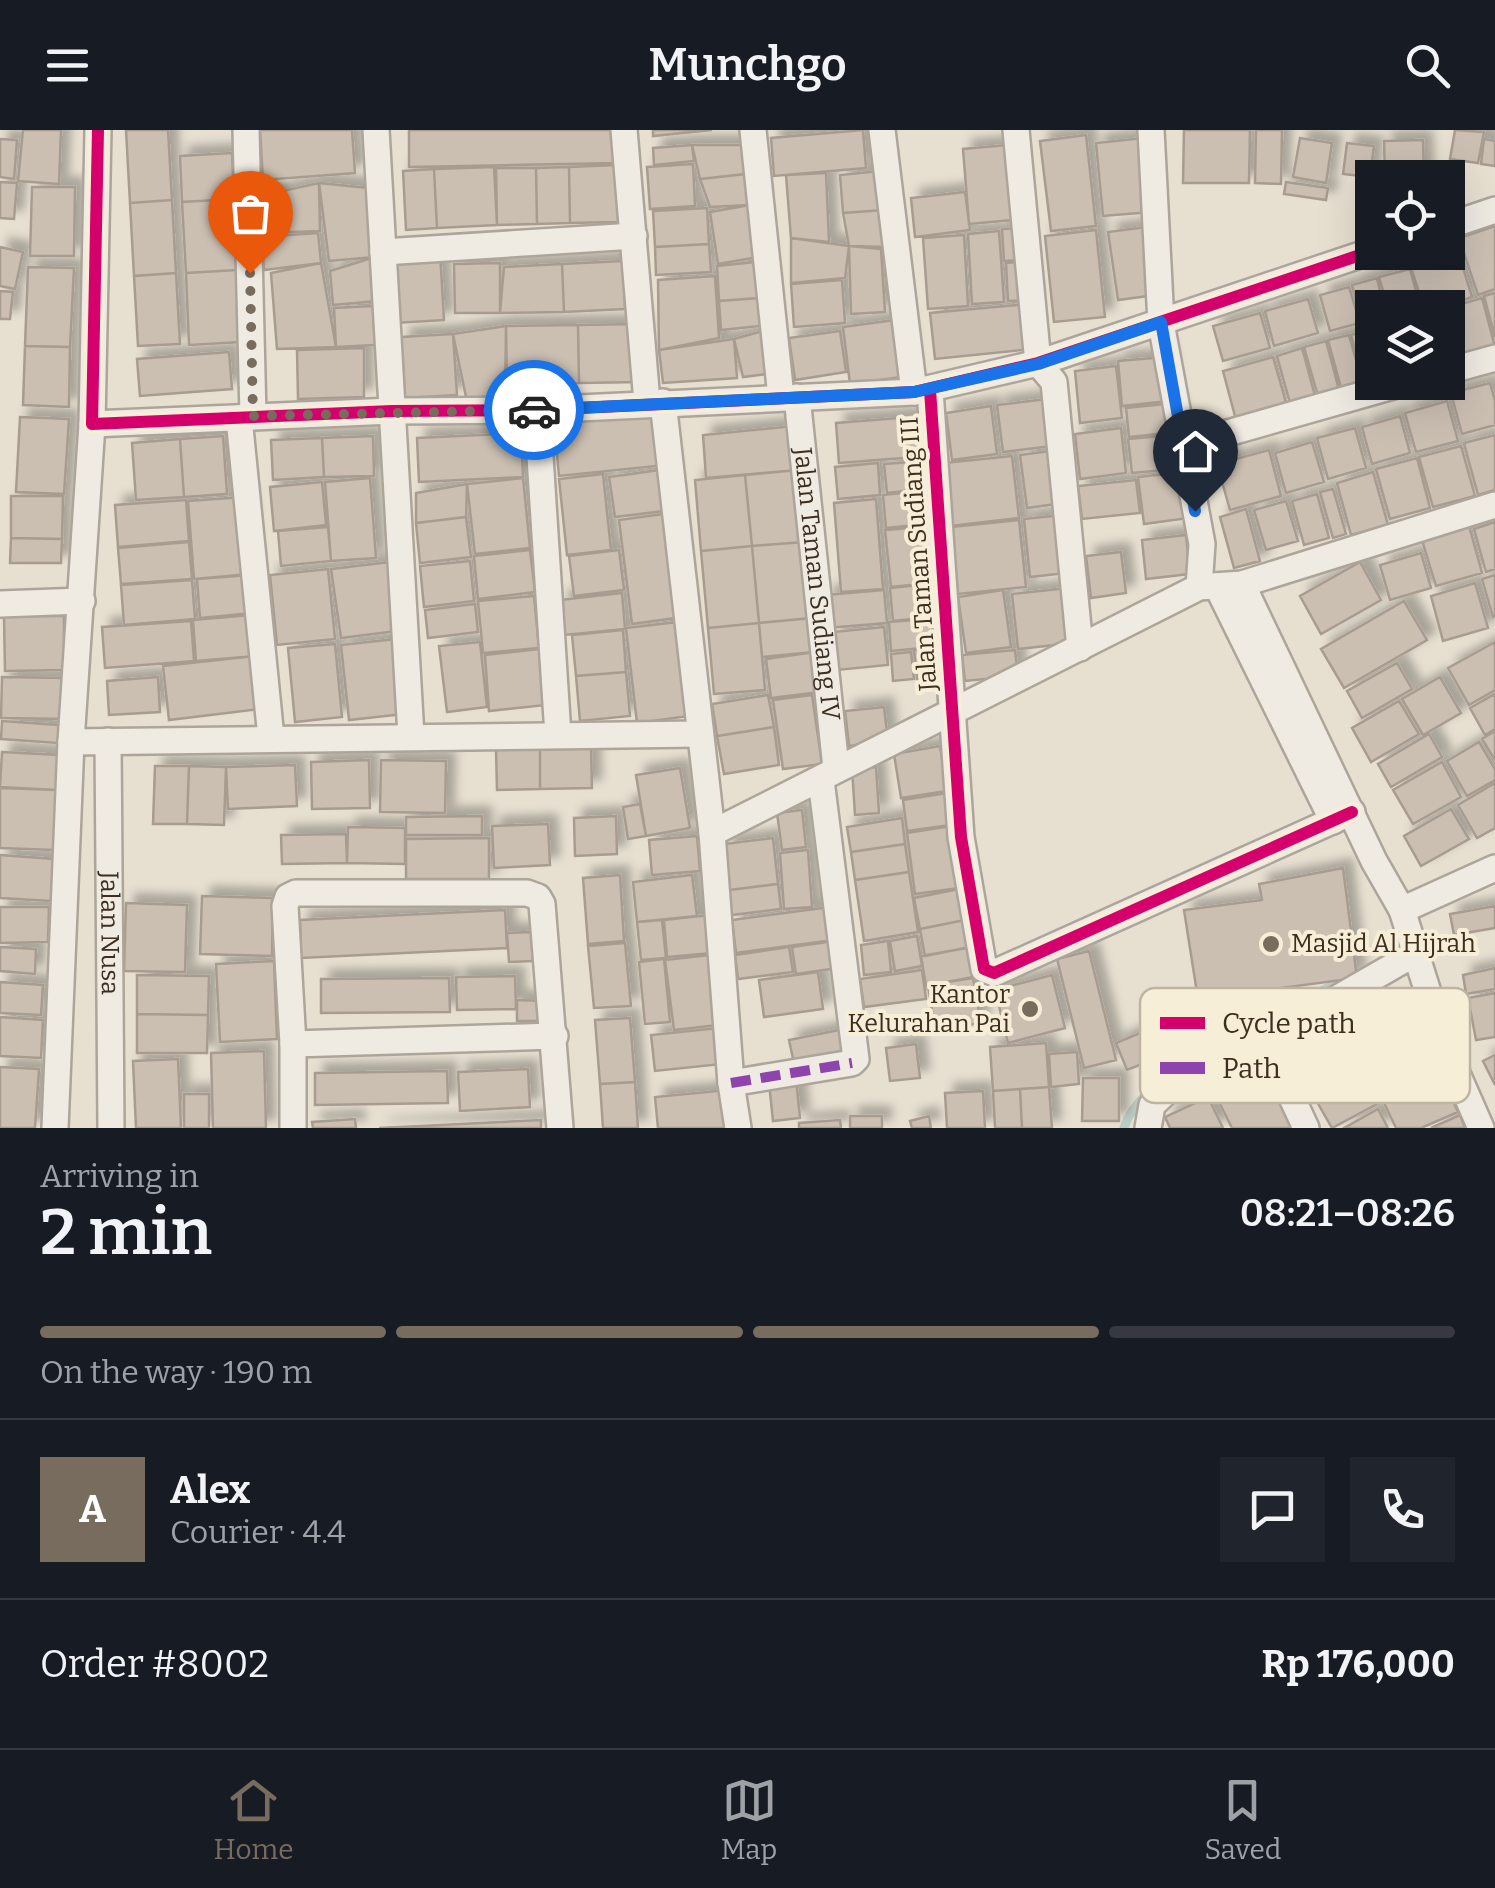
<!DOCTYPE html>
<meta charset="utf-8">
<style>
body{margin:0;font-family:Bitter,serif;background:#20242c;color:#f1f3f6;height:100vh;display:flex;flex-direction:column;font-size:38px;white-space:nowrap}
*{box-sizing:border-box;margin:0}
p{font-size:32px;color:#9ea1a6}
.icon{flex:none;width:55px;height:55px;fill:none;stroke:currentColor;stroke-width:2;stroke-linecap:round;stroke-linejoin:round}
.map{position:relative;height:998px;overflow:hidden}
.side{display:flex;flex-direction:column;background:#171b24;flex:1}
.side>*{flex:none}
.buttons{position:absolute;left:1355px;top:30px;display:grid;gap:20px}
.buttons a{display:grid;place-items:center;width:110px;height:110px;border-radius:0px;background:#171b24;box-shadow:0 10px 40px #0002;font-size:50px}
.pin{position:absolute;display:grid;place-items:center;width:85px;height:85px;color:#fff;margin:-102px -42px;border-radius:50% 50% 50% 0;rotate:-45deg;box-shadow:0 0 10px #0007}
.pin .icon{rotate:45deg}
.courier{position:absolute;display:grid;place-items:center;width:100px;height:100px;margin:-50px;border:8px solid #1a73e8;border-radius:50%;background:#fff;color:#222;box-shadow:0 2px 12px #0007}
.headline em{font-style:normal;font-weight:600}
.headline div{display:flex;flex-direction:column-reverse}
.headline{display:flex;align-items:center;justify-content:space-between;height:170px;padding:0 40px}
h1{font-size:65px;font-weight:600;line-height:75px}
.bar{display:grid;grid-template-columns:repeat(4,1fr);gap:15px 10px;align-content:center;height:120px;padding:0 40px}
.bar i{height:12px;border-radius:8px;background:#363941}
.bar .selected{background:#786c5e}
.bar p{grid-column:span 4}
.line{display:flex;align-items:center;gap:25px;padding:0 40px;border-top:2px solid #363941}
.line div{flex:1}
.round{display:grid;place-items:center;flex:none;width:105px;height:105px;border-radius:0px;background:#20242c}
header{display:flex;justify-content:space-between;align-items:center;height:130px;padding:0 40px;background:#171b24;font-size:45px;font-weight:600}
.tabs{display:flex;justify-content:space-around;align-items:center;height:140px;border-top:2px solid #363941;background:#171b24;font-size:28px;color:#9ea1a6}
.tabs a{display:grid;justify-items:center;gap:5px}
.tabs .selected{color:#786c5e}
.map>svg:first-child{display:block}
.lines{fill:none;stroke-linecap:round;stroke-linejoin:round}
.stream{stroke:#bcccc2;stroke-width:9}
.building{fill:#cbbfb2;stroke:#a89c90;stroke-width:2.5;filter:url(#shadow)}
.minor-casing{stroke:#ada599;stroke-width:30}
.minor{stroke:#efebe3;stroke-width:25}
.quiet{stroke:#8e44ad;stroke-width:10;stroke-dasharray:20 10;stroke-linecap:butt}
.cycleway-casing{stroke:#f7eed8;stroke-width:19}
.cycleway{stroke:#d6006c;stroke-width:12}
.done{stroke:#786c5e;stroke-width:10;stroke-dasharray:0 18}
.route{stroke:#1a73e8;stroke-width:12}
.poi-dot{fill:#786c5e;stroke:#f7eed8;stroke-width:4}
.labels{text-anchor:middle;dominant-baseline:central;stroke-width:8;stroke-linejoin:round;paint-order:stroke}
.street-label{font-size:25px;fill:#3d2e20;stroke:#f7eed8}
.poi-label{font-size:25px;fill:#3d2e20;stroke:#f7eed8;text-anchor:start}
.key{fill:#f7eed8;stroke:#bfb4a1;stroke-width:2.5}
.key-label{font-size:28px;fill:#3d2e20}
</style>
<header><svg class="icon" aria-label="menu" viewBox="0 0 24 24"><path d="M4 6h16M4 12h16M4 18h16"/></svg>Munchgo<svg class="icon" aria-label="search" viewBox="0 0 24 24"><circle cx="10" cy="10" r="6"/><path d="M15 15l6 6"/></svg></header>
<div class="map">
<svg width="1495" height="998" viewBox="0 0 1495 998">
<defs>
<filter id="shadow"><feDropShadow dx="9" dy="-9" stdDeviation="5" flood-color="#0004"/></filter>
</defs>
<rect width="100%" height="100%" fill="#e7e0d1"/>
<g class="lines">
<path class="stream" d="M1124,998C1142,936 1293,876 1350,847"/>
</g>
<path class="building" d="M23,0H61L59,54L18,51Z
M126,0H168L172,70L130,73Z
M260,0H352L355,43L263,50Z
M409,0H616L617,33L409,37Z
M653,0H712L653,6Z
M863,0L866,38L774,46L771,8Z
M1184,0H1250L1249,53H1183Z
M1256,0H1282L1281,54L1255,53Z
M1455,0L1484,2L1478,33L1450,29Z
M1086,5L1096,96L1051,101L1040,11Z
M1143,8L1151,82L1103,86L1096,13Z
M1300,8L1332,13L1326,53L1293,47Z
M0,9L17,10L14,49L0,47Z
M1484,9L1495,11V36L1481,34Z
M1423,10L1424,48H1385L1384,11Z
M1347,13L1374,16L1370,47L1343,44Z
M692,15L694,31L654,35L653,18Z
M692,15H742L746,44L700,49Z
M1007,15L1013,90L969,94L963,19Z
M232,23L234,69L182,72L180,26Z
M693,34L695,76L650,79L647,37Z
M617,35L618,92L570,93L569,37Z
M494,37L497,95L437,98L434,39Z
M569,37L570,93L537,94L536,38Z
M496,38H536L537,94L497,95Z
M434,39L437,98L406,100L403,41Z
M880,41L884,80L843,83L840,45Z
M826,43L829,112L791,108L786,45Z
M746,44L750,75L710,77L700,49Z
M0,52L17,53L14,89L0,88Z
M1286,52L1328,58L1326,70L1284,64Z
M319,53L320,101L261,103L259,66Z
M319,53L368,58L375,127L329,131Z
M32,57H75L74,126H30Z
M965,62L970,100L915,107L911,68Z
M234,69L237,140L186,143L182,72Z
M172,70L176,143L134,146L130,73Z
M750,75L758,127L718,134L710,82Z
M707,78L709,114L655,117L653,81Z
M884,80L887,117L849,116L843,83Z
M1495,96V159L1478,165L1459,108Z
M1146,97L1156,165L1118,170L1108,102Z
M1021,98L1023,130L1004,131L1002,99Z
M1096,100L1105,187L1054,192L1045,106Z
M999,101L1004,172L972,174L968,104Z
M318,103L321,133L264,140L261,107Z
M964,105L968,176L928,179L923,108Z
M791,108L849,116L845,148L791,153Z
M1455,112L1472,167L1441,178H1424L1408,128L1423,122H1448V115Z
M709,114L711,142L656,145L655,117Z
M849,116L881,119L885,182L851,184Z
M0,117L23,122L15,159L0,156Z
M440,122L444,190L395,193L393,124Z
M375,127L377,171L333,175L330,141Z
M623,131L625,179L564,182L562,134Z
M1025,131L1028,170L1008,171L1006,133Z
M755,132L758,168L719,171L717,136Z
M321,133L336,217L277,219L271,143Z
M500,133V183H455L454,134Z
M562,134L564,182L500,183L504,137Z
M28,137L74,138L70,217L25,216Z
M1410,139L1420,176L1388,178L1379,147Z
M237,140L241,212L189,215L186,143Z
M176,143L180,214L138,216L134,146Z
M715,146L719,208L659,220L658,150Z
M1377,148L1384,178H1372V189L1362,192L1352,155Z
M842,150L845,193L794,197L791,154Z
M1349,157L1360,193L1330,201L1320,165Z
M0,161L13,162L10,189H0Z
M1495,163V207L1484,166Z
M758,168L760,196L721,200L719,171Z
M1482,168L1495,217L1449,230L1448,178Z
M1308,169L1318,203L1274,216L1265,181Z
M1027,174L1032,219L935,229L930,183Z
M373,176L375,215L336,217L334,178Z
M1260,183L1270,218L1223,231L1213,196Z
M902,189L909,246L850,254L843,197Z
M641,194L642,252L579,253L578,195Z
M578,195L579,253L507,254L506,196Z
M506,196L505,268L466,267L453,204Z
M770,199L775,243L743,247L734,209Z
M1372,199V252L1365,255L1351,205Z
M840,201L846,242L795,250L789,208Z
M453,204L457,265L405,268L401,207Z
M1349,205L1363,255L1342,261L1328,210Z
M734,209L737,248L663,253L659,220Z
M1326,211L1339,260L1318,266L1304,217Z
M25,216L70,217L69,277L23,275Z
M364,218V267L298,269L297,220Z
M1302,218L1315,266L1290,273L1277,226Z
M229,222L232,259L140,266L137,229Z
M1165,227L1169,271L1122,276L1118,231Z
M1273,227L1287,276L1236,290L1223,241Z
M1116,236L1122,288L1080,293L1075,241Z
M1490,253L1495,271V295L1462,304L1451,263Z
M1047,269L1052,316L1003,322L997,275Z
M1447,271L1458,311L1416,322L1405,283Z
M1174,273L1177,302L1129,307L1126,278Z
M991,276L997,324L952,330L946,283Z
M661,283L666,335L559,346L554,293Z
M924,286L928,326L839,333L836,293Z
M1400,286L1410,323L1372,334L1362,297Z
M20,287L69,289L64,364L16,362Z
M794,296L798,340L706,348L703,305Z
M1121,298L1126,343L1080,349L1075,304Z
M1355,298L1366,338L1328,349L1317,308Z
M521,303L523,347L419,352L417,308Z
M1174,305L1177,339L1132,343L1128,309Z
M1495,305V360L1478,365L1464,313Z
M223,306L227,364L184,367L180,309Z
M373,306L374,346L324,347L322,308Z
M322,308L324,347L273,350L271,310Z
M180,309L184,367L136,370L132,313Z
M1312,312L1324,352L1286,363L1275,323Z
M1461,316L1475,366L1433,377L1419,327Z
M1058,320L1064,373L1027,378L1020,325Z
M1269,320L1281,366L1230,380L1217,334Z
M1012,326L1019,388L950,396L944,333Z
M1417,328L1430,378L1390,389L1376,339Z
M911,332L914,360L887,363L884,334Z
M878,333L880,365L838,369L835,337Z
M667,339L672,380L615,387L609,347Z
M798,340L804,412L752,416L745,345Z
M1183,342L1189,388L1144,394L1138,347Z
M1373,342L1388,395L1351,405L1337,353Z
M603,344L611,420L567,425L559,349Z
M745,345L752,416L701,421L695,350Z
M370,348L376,428L331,431L325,352Z
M523,348L530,418L475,424L467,354Z
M1136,350L1140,383L1082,389L1078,356Z
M322,352L326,395L274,401L270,357Z
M467,354L466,387L416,393V363Z
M1333,359L1346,404L1333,408L1320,362Z
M931,360L935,393L886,398L883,365Z
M1317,364L1329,408L1304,415L1292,371Z
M11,366H63L62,409L11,408Z
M244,367L250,444L194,449L188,371Z
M876,369L883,459L841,462L834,373Z
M186,370L189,411L118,417L115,375Z
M1286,371L1298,411L1266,420L1254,380Z
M1246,379L1260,431L1234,438L1220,387Z
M671,383L683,487L632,494L619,390Z
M1061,385L1067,443L1030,447L1024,389Z
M466,387L471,427L420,433L416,393Z
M1019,390L1026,457L958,464L951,397Z
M1495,392V439L1486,442L1474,399Z
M935,396L940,452L891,457L885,400Z
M1469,396L1482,443L1436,456L1422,410Z
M328,397L331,431L281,436L278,401Z
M1186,405L1190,444L1146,449L1142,410Z
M11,408L62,409L61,433H10Z
M189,412L192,449L121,454L118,418Z
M804,412L811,488L759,493L752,416Z
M752,416L759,493L708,498L701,421Z
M530,420L535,462L478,469L474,426Z
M619,420L624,460L574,466L569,426Z
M1121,422L1126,463L1091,468L1086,426Z
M1421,423L1431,458L1390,470L1380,435Z
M470,431L474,471L424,477L420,436Z
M390,432L397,501L341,508L331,439Z
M1360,432L1381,470L1321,504L1300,466Z
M328,439L335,509L277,515L270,445Z
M250,445L253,483L200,488L197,449Z
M1495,445V486L1493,487L1482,449Z
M192,450L195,489L124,495L121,455Z
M939,453L942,486L893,491L890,458Z
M1475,453L1488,498L1443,511L1431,466Z
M1068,458L1074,513L1018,519L1012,464Z
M884,460L887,493L827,498L825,465Z
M1003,460L1011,517L966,523L958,467Z
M622,463L625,499L564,505L560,470Z
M534,466L539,518L483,523L478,471Z
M1404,471L1427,510L1344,558L1321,519Z
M475,474L478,502L428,508L425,480Z
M251,485L255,526L196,531L193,490Z
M4,486H64V540L5,541Z
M811,488L814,522L762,527L759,493Z
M941,488L944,516L891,521L889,492Z
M191,491L194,531L105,538L102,497Z
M678,492L689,586L637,593L626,498Z
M759,493L765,560L714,564L708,498Z
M884,497L888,535L837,540L833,502Z
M623,500L626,542L576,546L572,505Z
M396,509L404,584L349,590L341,515Z
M480,512L487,577L447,582L439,516Z
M1495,512V560L1469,575L1448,538Z
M335,514L342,587L295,592L288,518Z
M946,518L948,547L917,549L914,520Z
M540,519L546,575L489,581L485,525Z
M1015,520L1018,546L965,551L962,525Z
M815,522L820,562L771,568L766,529Z
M911,522L914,549L893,551L891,524Z
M255,526L260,579L169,590L163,536Z
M1397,533L1412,559L1362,588L1347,561Z
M626,542L630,586L580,591L576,546Z
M2,547L68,548L67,589L1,588Z
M158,547L160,582L109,585L107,551Z
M1440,547L1461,583L1423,605L1402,569Z
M1495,564V599L1485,605L1470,578Z
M768,565L774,597L717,606L712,574Z
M812,565L822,634L783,639L773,570Z
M1399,571L1419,604L1371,632L1352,598Z
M884,577L888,611L849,616L845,581Z
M2,591L59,595L58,613L1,609Z
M774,597L779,635L724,644L717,606Z
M1495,601V630L1482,609Z
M1429,604L1442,627L1391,657L1378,634Z
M1479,612L1495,639V650L1467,666L1447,631Z
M940,616L947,661L901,668L894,624Z
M540,618V659L497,660L496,619Z
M591,618L592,658L540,659V619Z
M2,622L60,625L57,660L0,657Z
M369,630L370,678L312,679L311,632Z
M381,630L446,631L445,683L380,682Z
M1442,632L1461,667L1413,694L1393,660Z
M295,635L297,676L228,679L226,637Z
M155,636H189L187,694H153Z
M189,636L226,637L224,695L187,694Z
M876,637L879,683L855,685L852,638Z
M680,638L690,698L646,706L636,645Z
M1495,653V698L1477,708L1458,675Z
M0,658L57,660L55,720L0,718Z
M947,663L951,695L907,701L903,670Z
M640,674L646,706L628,709L623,677Z
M1451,679L1469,709L1421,736L1404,706Z
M802,680L806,717L782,720L777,683Z
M482,686V705H406V687Z
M616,686L617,724L575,726L574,688Z
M902,688L905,714L851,722L847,697Z
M548,694L550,735L494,738L492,696Z
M951,696L959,758L915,764L907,703Z
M348,697L405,698V734L347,733Z
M346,704L347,733L282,734L281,705Z
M697,706L700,741L652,745L649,710Z
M489,708V749H406V709Z
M773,708L778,754L729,760L724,714Z
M905,714L909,742L855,750L851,722Z
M808,720L812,777L784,779L780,723Z
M0,725L54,729L51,771L0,768Z
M1343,738L1357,848L1198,869L1184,780L1262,770L1259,754Z
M909,742L918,802L864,811L855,750Z
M620,745L624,811L588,814L583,748Z
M692,745L697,786L637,792L633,752Z
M778,754L781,779L732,785L729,760Z
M959,759L965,790L920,799L914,768Z
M202,766L273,768L272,826L200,824Z
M126,773L187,775L185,842L124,841Z
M1495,776V798L1454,805L1450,784Z
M0,777H49L48,812L0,813Z
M830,777L834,810L736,823L732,790Z
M505,780L507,818L301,828L300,790Z
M710,785L713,823L667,827L664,790Z
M662,790L666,828L641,830L637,792Z
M965,790L970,817L925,826L920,799Z
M531,802L533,831L509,832L507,803Z
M917,806L922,836L895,841L890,811Z
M834,811L838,838L796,844L792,817Z
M888,811L891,842L864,845L861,815Z
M625,813L631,876L594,878L588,816Z
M0,817L36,819L35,844L0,841Z
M789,817L793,842L738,849L735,825Z
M967,818L973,847L926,856L921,826Z
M1089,821L1116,930L1084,938L1057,829Z
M710,825L718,895L674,900L665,830Z
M664,829L670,892L645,894L639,832Z
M274,831L277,909L220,912L216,834Z
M1495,838V859L1466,864L1463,845Z
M922,840L926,869L864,877L860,849Z
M818,842L823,879L764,887L759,850Z
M137,845L209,846L208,885L137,884Z
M1052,845L1065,898L1008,913L995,860Z
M515,846L516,879L457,880L456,847Z
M449,848L450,882L321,883V849Z
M973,848L981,893L935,900L928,855Z
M0,852L43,855L41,885L0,883Z
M1495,863V907L1476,910L1468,868Z
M517,870L543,871V891H517Z
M137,884L208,885L207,923H137Z
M0,887L43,890L41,928L0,926Z
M630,888L635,952L600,954L595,890Z
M718,898L722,934L655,941L651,905Z
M1152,898L1163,926L1127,940L1116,913Z
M844,899L850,927L795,938L789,910Z
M1337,903L1377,974L1332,998L1292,928Z
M1046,913L1049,957L993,961L990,917Z
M916,914L920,948L890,951L886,918Z
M264,921L266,998H213L211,923Z
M1077,922L1079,954L1051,957L1049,924Z
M1495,925V955L1483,931Z
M178,929L181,998H136L133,931Z
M0,937L39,939L35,998H0Z
M528,939L530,977L460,981L458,942Z
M447,941L448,973L315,975V943Z
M1269,941L1298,998H1232L1217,968Z
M1083,948H1119V991H1082Z
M796,949L800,988L773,991L769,953Z
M1443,950L1458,982L1421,998H1396L1384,973Z
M635,952L638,998H603L600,954Z
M1049,957L1052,998H1022L1020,959Z
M1020,959L1022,998H995L993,961Z
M727,960L731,998H658L655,967Z
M983,961L985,998H947L945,963Z
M184,964H209V998H184Z
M1208,967L1223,998H1170L1165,987Z
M1378,979L1388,998H1344Z
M1460,985L1465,998H1431Z
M850,986H882V998H850Z
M929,986L931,998H912L910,991Z
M355,989L356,998H313L312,992Z
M541,990V998H379Z
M840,990L841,998H799V993Z"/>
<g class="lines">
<defs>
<g id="minor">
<path d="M98,0L92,294L392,281L537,280L914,262L1038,233L1372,121"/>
<path d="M246,0L253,286"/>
<path d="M376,0L411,606"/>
<path d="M624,0L647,272"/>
<path d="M753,0L781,267"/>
<path d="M882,0L914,262"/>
<path d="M1016,0L1038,233L1054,252L1080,518"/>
<path d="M1151,0L1161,193L1202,414L1199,457"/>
<path d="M1448,96L1495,80"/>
<path d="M383,122L634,106"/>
<path d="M1448,241L1495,228"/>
<path d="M930,260L961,707L984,839L994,843L1352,682"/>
<path id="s1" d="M797,267L836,638"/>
<path d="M663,272L712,703L731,953L738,998"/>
<path d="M537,280L558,605"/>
<path d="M239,288L271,608"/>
<path d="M1182,316L1407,252"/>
<path d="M1242,454L1374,731L1402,780L1445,916L1481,998"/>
<path d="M1217,456L1333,691"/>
<path d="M0,474L82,471"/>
<path id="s2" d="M108,611L111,998"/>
<path d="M71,612L700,604"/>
<path d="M712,703L1199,457L1242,454L1495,375"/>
<path d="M1402,780L1495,738"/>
<path d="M293,914L555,906"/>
<path d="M731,953L852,933L856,929L821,650"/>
<path d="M55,998L71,612L92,294"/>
<path d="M293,998V914L285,776L288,767L296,763H527L538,767L542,774L560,998"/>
<path d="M1148,998L1152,975L1167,961L1265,910"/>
<path d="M1306,998L1265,910L1414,824"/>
</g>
</defs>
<use href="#minor" class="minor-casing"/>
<use href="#minor" class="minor"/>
<path class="quiet" d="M731,953L852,933"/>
<defs>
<path id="cycleway" d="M98,0L92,294L392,281L537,280L914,262L1038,233L1372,121
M930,260L961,707L984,839L994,843L1352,682"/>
</defs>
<use href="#cycleway" class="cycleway-casing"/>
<use href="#cycleway" class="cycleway"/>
</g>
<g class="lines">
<path class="done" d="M250,143L253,286L534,280"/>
<path class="route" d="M534,280L914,262L1038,234L1161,192L1195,381"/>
</g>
<g class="poi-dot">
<circle cx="1271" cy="814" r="10"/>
<circle cx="1030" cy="879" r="10"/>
</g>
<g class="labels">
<g class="street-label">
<text transform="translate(919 424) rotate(-94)">Jalan Taman Sudiang III</text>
<text stroke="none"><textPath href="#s1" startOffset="188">Jalan Taman Sudiang IV</textPath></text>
<text stroke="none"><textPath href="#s2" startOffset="192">Jalan Nusa</textPath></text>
</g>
<g class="poi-label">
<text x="1291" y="814">Masjid Al Hijrah</text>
<text x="1010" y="865" text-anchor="end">Kantor<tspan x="1010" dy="29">Kelurahan Pai</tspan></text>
</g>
</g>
<rect x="1140" y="858" width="330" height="115" rx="15" class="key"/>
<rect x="1160" y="887" width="45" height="12" fill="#d6006c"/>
<rect x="1160" y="932" width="45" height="12" fill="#8e44ad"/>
<g class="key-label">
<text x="1222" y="903">Cycle path</text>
<text x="1222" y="948">Path</text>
</g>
</svg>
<div class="buttons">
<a><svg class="icon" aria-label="locate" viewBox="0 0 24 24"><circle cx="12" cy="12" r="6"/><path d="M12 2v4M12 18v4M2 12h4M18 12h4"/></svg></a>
<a><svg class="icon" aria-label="layers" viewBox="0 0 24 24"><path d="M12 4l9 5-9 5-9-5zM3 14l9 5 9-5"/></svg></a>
</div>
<div class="pin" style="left:250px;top:143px;background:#ea580c"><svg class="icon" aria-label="bag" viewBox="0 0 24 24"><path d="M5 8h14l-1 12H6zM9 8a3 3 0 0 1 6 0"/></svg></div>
<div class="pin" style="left:1195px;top:381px;background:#1f2937"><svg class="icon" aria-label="home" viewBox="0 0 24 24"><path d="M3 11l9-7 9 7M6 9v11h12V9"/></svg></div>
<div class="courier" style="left:534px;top:280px"><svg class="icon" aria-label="car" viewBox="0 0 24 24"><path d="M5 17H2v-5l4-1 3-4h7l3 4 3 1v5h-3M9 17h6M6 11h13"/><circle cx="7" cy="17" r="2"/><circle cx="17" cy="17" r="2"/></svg></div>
</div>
<section class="side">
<div class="headline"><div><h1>2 min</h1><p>Arriving in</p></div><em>08:21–08:26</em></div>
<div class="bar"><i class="selected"></i><i class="selected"></i><i class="selected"></i><i></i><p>On the way · 190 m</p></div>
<div class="line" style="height:180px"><b class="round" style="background:#786c5e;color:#fff">A</b><div><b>Alex</b><p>Courier · 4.4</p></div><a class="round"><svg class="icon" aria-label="chat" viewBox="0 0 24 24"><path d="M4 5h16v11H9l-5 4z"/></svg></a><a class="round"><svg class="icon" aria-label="phone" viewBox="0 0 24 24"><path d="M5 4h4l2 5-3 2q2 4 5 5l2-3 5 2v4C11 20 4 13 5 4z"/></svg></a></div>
<div class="line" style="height:130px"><div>Order #8002</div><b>Rp 176,000</b></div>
</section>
<nav class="tabs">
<a class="selected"><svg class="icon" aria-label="home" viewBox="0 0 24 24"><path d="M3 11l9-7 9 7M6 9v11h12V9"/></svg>Home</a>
<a><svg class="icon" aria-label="map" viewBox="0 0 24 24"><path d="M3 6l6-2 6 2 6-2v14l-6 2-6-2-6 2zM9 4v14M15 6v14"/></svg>Map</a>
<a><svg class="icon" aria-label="saved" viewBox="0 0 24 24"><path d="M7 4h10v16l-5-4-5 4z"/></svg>Saved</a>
</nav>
